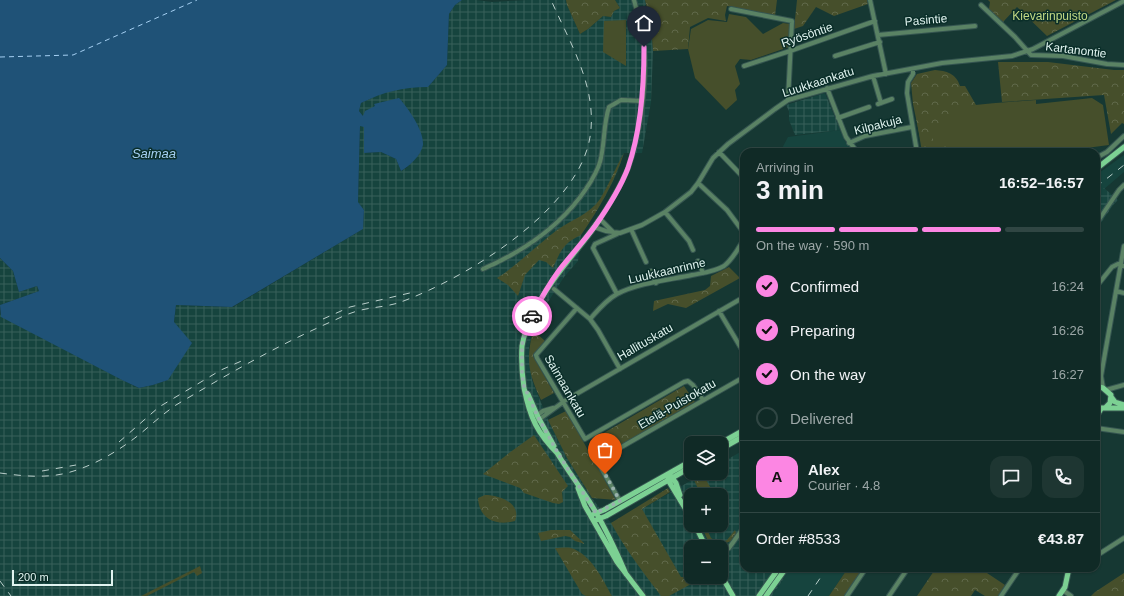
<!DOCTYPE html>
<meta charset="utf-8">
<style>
body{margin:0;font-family:Arial,sans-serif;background:#1e3632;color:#f1f3f6;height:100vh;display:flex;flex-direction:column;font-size:15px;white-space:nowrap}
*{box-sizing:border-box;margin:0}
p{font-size:13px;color:#9ca7a7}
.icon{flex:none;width:22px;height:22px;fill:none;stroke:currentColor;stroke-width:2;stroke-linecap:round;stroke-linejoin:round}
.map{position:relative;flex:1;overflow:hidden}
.details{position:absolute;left:740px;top:148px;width:360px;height:424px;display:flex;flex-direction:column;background:#102a26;border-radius:12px;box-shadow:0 1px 3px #0004,0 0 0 1px #304643}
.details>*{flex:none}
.buttons{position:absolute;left:684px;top:436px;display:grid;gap:8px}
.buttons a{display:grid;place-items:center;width:44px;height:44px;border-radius:8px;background:#102a26;box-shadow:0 1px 3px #0004,0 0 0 1px #304643;font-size:20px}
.scale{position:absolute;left:12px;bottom:10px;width:101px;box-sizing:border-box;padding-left:4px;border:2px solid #e0f3ef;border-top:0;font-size:11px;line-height:14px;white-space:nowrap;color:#e0f3ef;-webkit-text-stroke:3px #0a2e29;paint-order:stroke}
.pin{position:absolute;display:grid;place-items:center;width:34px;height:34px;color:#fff;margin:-41px -17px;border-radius:50% 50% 50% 0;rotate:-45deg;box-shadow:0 0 4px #0007}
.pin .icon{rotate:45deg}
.courier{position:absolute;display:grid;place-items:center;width:40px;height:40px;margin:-20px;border:3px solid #fc86e3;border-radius:50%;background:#fff;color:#222;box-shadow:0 1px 5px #0007}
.overview em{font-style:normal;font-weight:700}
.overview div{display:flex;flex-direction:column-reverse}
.overview{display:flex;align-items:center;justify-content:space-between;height:68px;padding:0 16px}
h1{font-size:26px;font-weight:700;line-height:30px}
.bar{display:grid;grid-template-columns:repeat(4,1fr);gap:6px 4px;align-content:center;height:48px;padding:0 16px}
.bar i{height:5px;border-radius:3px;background:#304643}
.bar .on{background:#fc86e3}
.bar p{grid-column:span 4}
.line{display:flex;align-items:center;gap:10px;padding:0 16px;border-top:1px solid #304643}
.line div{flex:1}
.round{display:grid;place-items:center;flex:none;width:42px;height:42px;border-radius:12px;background:#1e3632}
ol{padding:0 16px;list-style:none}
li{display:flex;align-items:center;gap:12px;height:44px}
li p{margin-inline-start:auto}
li .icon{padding:4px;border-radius:50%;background:#fc86e3;color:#111;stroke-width:4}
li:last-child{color:#9ca7a7}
li i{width:22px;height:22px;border:2px solid #304643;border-radius:50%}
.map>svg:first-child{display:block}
.built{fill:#16443e}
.industrial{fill:url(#industrial-grid);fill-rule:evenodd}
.green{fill:#464f2b}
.forest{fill:url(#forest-crowns)}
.water{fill:#1f5277}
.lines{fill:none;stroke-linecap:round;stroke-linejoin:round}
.ferry{stroke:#a5d0f3;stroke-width:1;stroke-dasharray:5 4;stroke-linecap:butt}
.minor-casing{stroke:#365651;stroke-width:6}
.major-casing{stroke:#365651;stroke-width:7}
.minor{stroke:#5a8264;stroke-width:4}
.major{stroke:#7cd193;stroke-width:5}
.rail{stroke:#bacfcb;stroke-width:1;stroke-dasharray:7 7;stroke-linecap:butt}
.done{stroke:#99b2ad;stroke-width:4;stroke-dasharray:0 7.2}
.route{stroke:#fc86e3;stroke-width:5}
.labels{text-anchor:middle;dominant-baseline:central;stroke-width:3;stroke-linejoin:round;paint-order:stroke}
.park-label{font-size:12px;fill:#c2d984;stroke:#0a2e29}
.street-label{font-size:12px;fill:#e0f3ef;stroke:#0a2e29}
.water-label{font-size:13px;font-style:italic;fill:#a5d0f3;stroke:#0a2e29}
</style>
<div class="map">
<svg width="1124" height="596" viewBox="0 0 1124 596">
<defs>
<pattern id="industrial-grid" width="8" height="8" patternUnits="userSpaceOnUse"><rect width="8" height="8" fill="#16443e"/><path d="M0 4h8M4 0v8" fill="none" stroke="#385f5a"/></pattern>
<pattern id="forest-crowns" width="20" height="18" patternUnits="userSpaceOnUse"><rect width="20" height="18" fill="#464f2b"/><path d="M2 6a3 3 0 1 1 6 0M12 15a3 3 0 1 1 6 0" fill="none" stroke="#60694a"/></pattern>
</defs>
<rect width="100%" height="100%" fill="#163833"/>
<path class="built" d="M840,130L845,141L854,152H780L788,137Z
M1124,155V172L1096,196V175Z
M791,568H848L829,596H772Z"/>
<path class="industrial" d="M462,0H476L492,2L528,0H566L567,5L580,34L588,29L603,16L611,17L614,11L620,8L615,0H645L651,25L653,51L651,102L642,153H624L617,173L606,195L581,235L578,261L564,277L537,319L533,330L529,347L532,380L548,420L567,458L592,498L611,523L642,509L704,473H721V463L744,450V568H791L772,596H0V313L2,317L136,387L139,388L153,385L168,380L176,305L233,307L363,229L364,210L358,202L360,126H364V153L381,152L396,159L401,171L408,167L359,111L361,103L378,95L396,89L410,87H428L447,65L449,14L455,5ZM691,495H721V525H691ZM691,547H721V577H691Z
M825,93L840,130L795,135L789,120V111L786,105Z
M1104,188L1118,200L1114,204L1096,230V196Z
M0,258L13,271L19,292L37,286L39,291L0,305Z"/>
<path class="green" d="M729,14L746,17L763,34L783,23L790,24L789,47L751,60L740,59L735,66L740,84L735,90L737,100L726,110L695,78L688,49L691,29L708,20L727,22Z
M626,20V66L603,52L604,21Z
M1092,98L1103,105L1109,145L1056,152H922L916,116L918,113C957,106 996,103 1036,100V104Z
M200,566L202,573L197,576L194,572L147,596H141Z"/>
<path class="forest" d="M566,0H615L620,8L614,11L611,17L603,16L588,29L580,34L567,5Z
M645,0H777L775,16L727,6L725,15L726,21L708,18L690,27L688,49L653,51L651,25Z
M797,0H867L868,4L834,16L816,7L803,26L794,29Z
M988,0H1116L1047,36L1017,7L1003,22L989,9L990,2Z
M998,62H1048L1114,70H1124V124L1122,123L1111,134L1104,95L1002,102Z
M935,70C946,71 956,73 960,86H965L976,105L962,108L950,113L945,122L933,124V147L946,146L948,152H923L913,104L911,83L917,74Z
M624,153C614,183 599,209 581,235C563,243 560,252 553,268L546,262L539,260L525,275L518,296L508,285L497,278C519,264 537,245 557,230C571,220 590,214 600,199C609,185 615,168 624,153Z
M729,267L740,278L686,308L668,304L653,311L654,301L705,290L710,286L711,276Z
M533,330L545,341L533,356L554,393L541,400C528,372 526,361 533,330Z
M684,386L695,402L600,457L590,441Z
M566,411L616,500L592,498L567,458L548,420Z
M534,435L568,486L562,492L563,502L559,504L553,503L524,493L520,488L483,474L509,453Z
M703,475L715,495H701L694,480Z
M668,488L670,492L642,509L681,577H704L669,596H661C643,572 625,549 611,523Z
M485,495C499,495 522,503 515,521C497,526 479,520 478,498Z
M701,525H705L711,538L719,543L727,540L735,530L736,533L731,541L719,546L709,543Z
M551,530H570L585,544L575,541L570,537L565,536L541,541L538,533Z
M555,548C560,548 567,547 571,548C591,554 603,580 612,596H586L582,594Z
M848,568H863L844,596H829Z
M936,568H990L987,573L1005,585L998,596H985L975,590L971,596H917Z
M1124,573V596H1091L1095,592Z"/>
<path class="water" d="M0,0H462L455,5L449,14L447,65L428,87C402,87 384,92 361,103L359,111L363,116L365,111L375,106L374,104L399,98C409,109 424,131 423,145C421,156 409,166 401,171L396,159L381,152L364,153V127L360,126L358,202L364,210L363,229L232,307L176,305L174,322L192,343L168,380L153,385L139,388L122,380L1,317L0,305L39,291L37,286L19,292L13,271L0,258Z"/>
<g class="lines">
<path class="ferry" d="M0,57L73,55L197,0"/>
<defs>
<path id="minor" d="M870,0L886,74
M981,5L1015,37L1031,55L1063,56L1107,64L1124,65
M731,9L792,21L788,100
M878,35L975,26
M835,56L880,42
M744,66L790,51L875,21
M913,69V74L908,82L907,93L917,152
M873,76L881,103
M827,88L846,137L857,152
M878,104L892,99
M838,118L869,107
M849,143L865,136L912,127
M719,152L744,178
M1096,158L1107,152L1124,136
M698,183L727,210L744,233
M665,212L689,241L693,250
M1096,224L1119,190L1124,185
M594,227L606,231L620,233L642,225L665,212L691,192L698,183L713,158L728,144L775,109L788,100L873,76L942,63L1012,56L1033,49L1124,1
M631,229L646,262
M613,232L600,219C610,203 621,186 628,168C640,134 647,84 644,48C643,32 638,15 634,0
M617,234L595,244L593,248L617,294
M698,261L703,273
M483,269C524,251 561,226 586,189C592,180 597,172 600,162C605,144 603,125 609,107L621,100L642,101
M651,271L656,283
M1096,287L1112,267L1118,264L1124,266
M554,289L590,319L598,330L620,369
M1116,291L1124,293
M577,308L536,355L537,358L585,439L684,382L688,381L693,385L703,400
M719,311L744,353
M590,319C598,310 606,300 617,294C638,283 668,280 692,275C702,273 714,272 724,266C733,259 738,249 744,239
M1096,383L1101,376
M1103,388L1101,376L1124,246
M1106,390L1124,385
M536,416L543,411L553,408
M537,421L566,400L744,297
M1096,428L1124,432
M620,501L597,461L744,377
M721,553L729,548L744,527
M1096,556L1124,538
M1064,591L1071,596
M847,596L866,568
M889,596L908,568
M1001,596L1020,568"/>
<path id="major" d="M1096,169L1124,147
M1096,386L1103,388L1111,395L1110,403L1106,407
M528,394L538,417L554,446
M1112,398L1115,402L1124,405
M1096,408H1124
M1096,417L1101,409
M721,443L744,430
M721,449L744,436
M557,453C565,466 574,479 583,492C600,516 614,546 626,574
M559,455C537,433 530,418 524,388C522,374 521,360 522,346C524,334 528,324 533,314C550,278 578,251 600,219
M670,475L676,483L680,495
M668,477V480L691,518
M578,488L585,506L617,562L643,596
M594,514L604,510L620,501L691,461
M596,520L606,516L691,467
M695,525L706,547
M721,575L733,596
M759,596L779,568
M766,596L786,568
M1059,596L1065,587L1069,568"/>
</defs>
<use href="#minor" class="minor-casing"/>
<use href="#major" class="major-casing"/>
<use href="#minor" class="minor"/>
<use href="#major" class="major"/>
<path class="rail" d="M1096,187L1124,165
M323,319L350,307L414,292
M119,442L159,407L221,370L246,359
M42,471L76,465
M0,473C15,475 31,477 46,476C79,475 115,454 140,434C152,424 163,414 176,405C228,374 280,344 335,320C345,315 355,311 366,309C377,307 388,306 398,303C463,280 578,211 590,137C598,88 570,43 551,0
M0,581L11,596
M808,596L827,568"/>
</g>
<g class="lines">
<path class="done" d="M532,316L525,332L522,345V374L524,386L538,417L559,455L596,513L620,501L605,474"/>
<path class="route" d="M532,316C540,300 549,284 560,269C571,255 584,241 595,226C607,209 620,189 628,168C641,130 644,88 644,47"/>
</g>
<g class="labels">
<g class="park-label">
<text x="1050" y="16">Kievarinpuisto</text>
</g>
<g class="street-label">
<text transform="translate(926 20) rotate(-5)">Pasintie</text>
<text transform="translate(807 35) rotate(-19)">Ryösöntie</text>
<text transform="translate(1076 50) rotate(7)">Kartanontie</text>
<text transform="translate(818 82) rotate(-18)">Luukkaankatu</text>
<text transform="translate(878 125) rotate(-14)">Kilpakuja</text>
<text transform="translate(667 271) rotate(-13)">Luukkaanrinne</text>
<text transform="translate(645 342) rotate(-30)">Hallituskatu</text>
<text transform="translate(565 386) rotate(60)">Saimaankatu</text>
<text transform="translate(677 404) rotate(-30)">Etelä-Puistokatu</text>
</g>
<g class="water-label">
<text x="154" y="153">Saimaa</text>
</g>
</g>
</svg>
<div class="buttons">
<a><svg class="icon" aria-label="layers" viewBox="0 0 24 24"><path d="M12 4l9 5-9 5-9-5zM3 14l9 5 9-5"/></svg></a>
<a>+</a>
<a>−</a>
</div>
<div class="scale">200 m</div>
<div class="pin" style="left:605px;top:474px;background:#ea580c"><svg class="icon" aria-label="bag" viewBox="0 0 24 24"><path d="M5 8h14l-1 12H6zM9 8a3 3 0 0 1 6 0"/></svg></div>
<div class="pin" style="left:644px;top:47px;background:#1f2937"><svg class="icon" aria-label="home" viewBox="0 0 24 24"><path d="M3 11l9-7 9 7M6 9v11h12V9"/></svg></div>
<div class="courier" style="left:532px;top:316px"><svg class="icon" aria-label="car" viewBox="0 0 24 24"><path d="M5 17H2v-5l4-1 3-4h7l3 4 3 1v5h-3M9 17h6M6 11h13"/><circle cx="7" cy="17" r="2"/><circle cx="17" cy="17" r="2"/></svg></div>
<section class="details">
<div class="overview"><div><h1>3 min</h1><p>Arriving in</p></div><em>16:52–16:57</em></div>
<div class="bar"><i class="on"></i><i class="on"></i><i class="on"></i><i></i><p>On the way · 590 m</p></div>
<ol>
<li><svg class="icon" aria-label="check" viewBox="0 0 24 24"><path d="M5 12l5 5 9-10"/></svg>Confirmed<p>16:24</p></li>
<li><svg class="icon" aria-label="check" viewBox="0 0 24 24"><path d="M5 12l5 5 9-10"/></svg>Preparing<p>16:26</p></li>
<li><svg class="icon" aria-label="check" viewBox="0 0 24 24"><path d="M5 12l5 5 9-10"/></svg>On the way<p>16:27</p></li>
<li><i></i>Delivered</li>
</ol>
<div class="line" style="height:72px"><b class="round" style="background:#fc86e3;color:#111">A</b><div><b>Alex</b><p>Courier · 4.8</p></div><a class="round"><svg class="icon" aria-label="chat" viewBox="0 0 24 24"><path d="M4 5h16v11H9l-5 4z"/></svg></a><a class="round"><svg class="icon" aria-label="phone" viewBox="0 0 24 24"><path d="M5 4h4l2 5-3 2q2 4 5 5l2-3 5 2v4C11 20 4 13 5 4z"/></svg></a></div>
<div class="line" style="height:52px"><div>Order #8533</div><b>€43.87</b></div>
</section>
</div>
